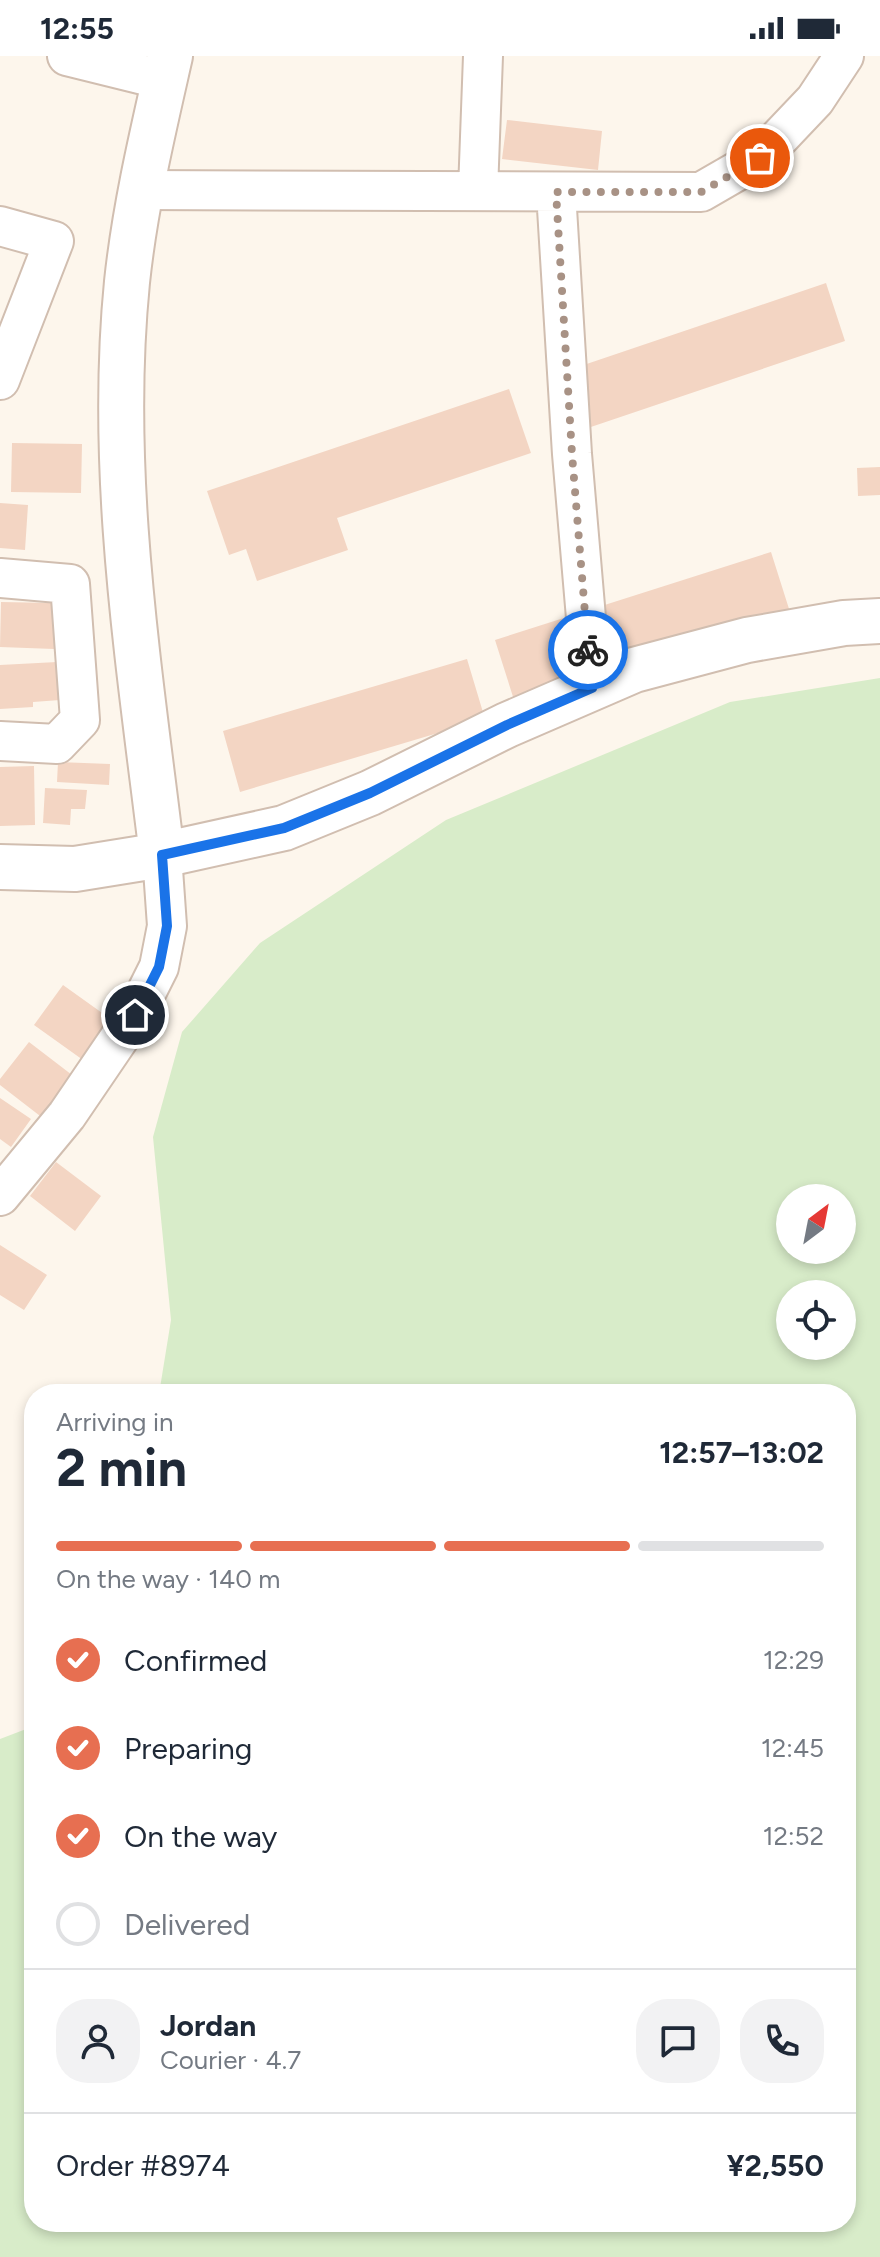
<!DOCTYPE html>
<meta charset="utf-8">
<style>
body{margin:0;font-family:Figtree,sans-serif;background:#f2f2f3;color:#1f2937;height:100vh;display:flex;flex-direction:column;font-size:30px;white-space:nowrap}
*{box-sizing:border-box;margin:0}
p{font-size:26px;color:#747a83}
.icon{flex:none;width:44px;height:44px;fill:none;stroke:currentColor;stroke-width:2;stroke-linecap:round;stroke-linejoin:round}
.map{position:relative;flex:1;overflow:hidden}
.panel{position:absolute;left:24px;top:1328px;width:832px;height:848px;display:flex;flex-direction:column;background:#fff;border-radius:32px;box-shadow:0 4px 12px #0003}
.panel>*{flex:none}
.needle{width:52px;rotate:32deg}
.tools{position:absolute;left:776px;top:1128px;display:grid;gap:16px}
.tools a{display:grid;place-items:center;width:80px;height:80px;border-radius:50%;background:#fff;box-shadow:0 4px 12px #0003;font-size:40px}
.pin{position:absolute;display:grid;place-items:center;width:68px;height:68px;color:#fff;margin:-34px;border:4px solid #fff;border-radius:50%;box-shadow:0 2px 8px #0007}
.courier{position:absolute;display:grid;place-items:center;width:80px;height:80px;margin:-40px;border:6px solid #1a73e8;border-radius:50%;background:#fff;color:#222;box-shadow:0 2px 10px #0007}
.headline em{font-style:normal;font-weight:700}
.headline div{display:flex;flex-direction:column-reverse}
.headline{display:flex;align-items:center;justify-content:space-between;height:136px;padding:0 32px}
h1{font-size:52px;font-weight:700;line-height:60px}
.bar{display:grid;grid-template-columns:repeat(4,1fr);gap:12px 8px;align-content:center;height:96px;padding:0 32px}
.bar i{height:10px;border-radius:6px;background:#e0e1e3}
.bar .selected{background:#e76f51}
.bar p{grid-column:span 4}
.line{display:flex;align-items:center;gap:20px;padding:0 32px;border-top:2px solid #e0e1e3}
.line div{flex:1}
.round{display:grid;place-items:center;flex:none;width:84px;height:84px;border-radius:32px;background:#f2f2f3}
ol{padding:0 32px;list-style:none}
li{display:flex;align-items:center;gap:24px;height:88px}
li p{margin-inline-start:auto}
li .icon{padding:8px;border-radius:50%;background:#e76f51;color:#fff;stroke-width:4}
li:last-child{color:#747a83}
li i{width:44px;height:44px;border:4px solid #e0e1e3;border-radius:50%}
.status{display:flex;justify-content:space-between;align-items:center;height:56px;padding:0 40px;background:#fff;direction:ltr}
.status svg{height:22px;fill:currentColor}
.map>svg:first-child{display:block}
.green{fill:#d8ecc9;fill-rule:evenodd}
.building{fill:#f3d5c3}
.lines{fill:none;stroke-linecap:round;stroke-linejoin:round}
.minor-casing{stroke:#d1beb0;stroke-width:42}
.tertiary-casing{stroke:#d1beb0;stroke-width:48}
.minor{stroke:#fff;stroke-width:38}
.tertiary{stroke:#fff;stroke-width:44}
.done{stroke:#a89285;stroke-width:8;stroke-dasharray:0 14.4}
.route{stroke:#1a73e8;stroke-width:10}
</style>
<div class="status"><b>12:55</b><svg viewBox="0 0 49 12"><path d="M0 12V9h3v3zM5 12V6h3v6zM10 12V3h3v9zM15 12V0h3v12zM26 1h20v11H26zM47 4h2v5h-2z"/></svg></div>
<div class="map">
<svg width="880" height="2201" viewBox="0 0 880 2201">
<rect width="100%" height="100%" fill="#fdf6ec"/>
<path class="green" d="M880,622V2201H0V1683L34,1670V2166H846V1338H159L171,1264L153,1081L182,976L260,887L446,764L730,646ZM790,1142H842V1194H790ZM790,1238H842V1290H790Z"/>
<path class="building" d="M507,64L602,75L598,114L502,103Z
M826,227L845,285L579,375L560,317Z
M509,333L531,397L337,462L348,494L257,525L246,493L229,499L207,435Z
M12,387L82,388L81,437L11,436Z
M880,411V439L858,440L857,412Z
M0,447L28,449L25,494L0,492Z
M771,496L790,556L514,644L495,584Z
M1,546L54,547V593L0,591Z
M467,603L485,663L240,736L223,675Z
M57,606L60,644L33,646V651L0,653V609Z
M58,706L110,708L109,729L57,726Z
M34,710L35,769L0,770V711Z
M45,732L87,734L85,753H71L70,769L43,767Z
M63,929L112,964L83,1004L34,969Z
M29,986L76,1022L44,1063L0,1029V1023Z
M0,1042L31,1063L11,1091L0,1083Z
M56,1106L101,1140L75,1175L30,1140Z
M0,1189L47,1219L24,1254L0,1239Z"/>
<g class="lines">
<defs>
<path id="minor" d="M67,0L164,24
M140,134L701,136L760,102L815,44L844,0
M478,135L483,0
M556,136L572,398L592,632
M0,170L54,185L0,324
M0,522L70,528L80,664L57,688L0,685
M0,1140L67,1059L135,959L159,911L167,870L162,799"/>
<path id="tertiary" d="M162,799C139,609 108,417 127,226C135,150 153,75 170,0
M0,811L75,813L162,799L284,772L370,737L507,669L634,614L747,584L844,567L880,565"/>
</defs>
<use href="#minor" class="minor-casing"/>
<use href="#tertiary" class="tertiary-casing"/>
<use href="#minor" class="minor"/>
<use href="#tertiary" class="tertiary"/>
</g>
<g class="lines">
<path class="done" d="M588,594L572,398L556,136H701L760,102"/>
<path class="route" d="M135,959L159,911L167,870L162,799L284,772L370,737L507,669L592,632L588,594"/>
</g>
</svg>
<div class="tools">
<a><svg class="needle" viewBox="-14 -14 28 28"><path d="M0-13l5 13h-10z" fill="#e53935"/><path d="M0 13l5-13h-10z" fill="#747a83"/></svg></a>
<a><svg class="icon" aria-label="locate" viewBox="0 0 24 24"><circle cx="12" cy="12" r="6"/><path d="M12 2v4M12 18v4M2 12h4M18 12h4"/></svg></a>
</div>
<div class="pin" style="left:760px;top:102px;background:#ea580c"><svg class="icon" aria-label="bag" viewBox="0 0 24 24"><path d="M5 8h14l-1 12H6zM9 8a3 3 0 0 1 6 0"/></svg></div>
<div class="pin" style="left:135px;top:959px;background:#1f2937"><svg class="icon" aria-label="home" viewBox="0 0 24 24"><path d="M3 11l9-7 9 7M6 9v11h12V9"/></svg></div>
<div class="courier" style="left:588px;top:594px"><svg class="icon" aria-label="bike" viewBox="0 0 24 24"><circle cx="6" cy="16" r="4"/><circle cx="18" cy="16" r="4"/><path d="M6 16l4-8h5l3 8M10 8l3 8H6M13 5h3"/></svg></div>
<section class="panel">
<div class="headline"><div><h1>2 min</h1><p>Arriving in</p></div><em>12:57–13:02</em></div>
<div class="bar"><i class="selected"></i><i class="selected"></i><i class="selected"></i><i></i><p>On the way · 140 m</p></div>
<ol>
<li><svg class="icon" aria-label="check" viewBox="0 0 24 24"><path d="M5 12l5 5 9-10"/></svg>Confirmed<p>12:29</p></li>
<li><svg class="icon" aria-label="check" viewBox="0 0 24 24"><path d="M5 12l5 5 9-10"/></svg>Preparing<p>12:45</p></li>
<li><svg class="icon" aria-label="check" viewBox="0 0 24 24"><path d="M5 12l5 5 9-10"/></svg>On the way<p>12:52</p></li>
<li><i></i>Delivered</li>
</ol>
<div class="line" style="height:144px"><a class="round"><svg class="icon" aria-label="person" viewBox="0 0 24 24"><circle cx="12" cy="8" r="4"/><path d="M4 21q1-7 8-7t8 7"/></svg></a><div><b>Jordan</b><p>Courier · 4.7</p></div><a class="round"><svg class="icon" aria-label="chat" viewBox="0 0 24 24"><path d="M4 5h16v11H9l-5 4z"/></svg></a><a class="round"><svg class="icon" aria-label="phone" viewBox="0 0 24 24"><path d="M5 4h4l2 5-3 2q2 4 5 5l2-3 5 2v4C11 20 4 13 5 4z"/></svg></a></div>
<div class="line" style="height:104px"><div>Order #8974</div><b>¥2,550</b></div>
</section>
</div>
